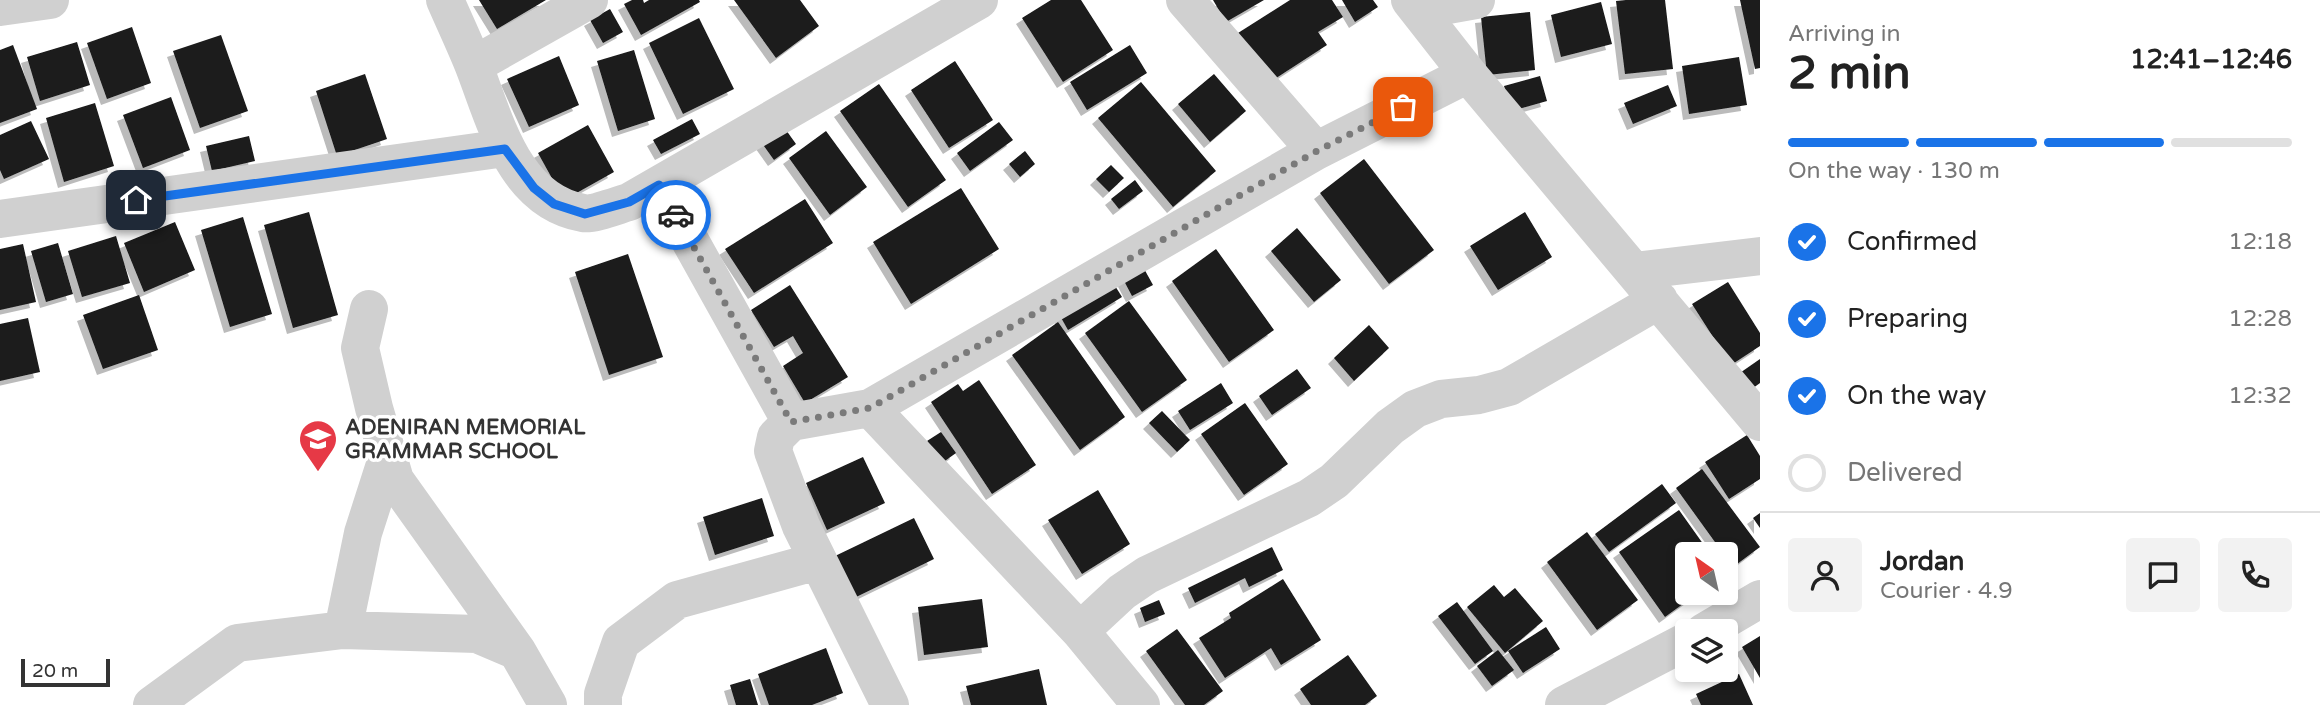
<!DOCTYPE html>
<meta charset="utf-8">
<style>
body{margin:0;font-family:"Varela Round",sans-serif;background:#f2f2f2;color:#222;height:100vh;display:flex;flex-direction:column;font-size:26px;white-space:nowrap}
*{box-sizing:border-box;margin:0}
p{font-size:23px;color:#767676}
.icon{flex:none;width:38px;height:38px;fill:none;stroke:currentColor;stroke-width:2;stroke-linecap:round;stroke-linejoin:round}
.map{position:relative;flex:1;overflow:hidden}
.sheet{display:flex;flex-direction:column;background:#fff;width:560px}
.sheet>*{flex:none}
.needle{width:46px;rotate:326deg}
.fabs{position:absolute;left:1675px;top:542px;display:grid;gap:14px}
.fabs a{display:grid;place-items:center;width:63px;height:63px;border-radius:7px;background:#fff;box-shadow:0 4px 10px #0003;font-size:35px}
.scale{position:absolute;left:21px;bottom:18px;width:89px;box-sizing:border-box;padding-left:7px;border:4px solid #333;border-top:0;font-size:19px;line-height:24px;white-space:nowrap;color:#333;-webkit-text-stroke:5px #fff;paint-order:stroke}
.pin{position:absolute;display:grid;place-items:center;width:60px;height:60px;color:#fff;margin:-30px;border-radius:14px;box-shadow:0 4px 10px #0006}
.courier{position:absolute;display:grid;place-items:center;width:70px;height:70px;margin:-35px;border:5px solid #1a73e8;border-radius:50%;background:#fff;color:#222;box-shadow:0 2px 9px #0007}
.head em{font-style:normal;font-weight:700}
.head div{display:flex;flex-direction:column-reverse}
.head{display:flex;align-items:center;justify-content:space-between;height:119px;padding:0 28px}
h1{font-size:46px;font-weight:700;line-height:52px}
.bar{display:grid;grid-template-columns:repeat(4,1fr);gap:10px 7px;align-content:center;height:84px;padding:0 28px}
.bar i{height:9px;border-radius:5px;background:#e0e0e0}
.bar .active{background:#1a73e8}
.bar p{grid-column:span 4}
.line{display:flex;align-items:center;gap:18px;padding:0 28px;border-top:2px solid #e0e0e0}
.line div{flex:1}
.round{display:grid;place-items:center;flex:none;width:74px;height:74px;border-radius:7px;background:#f2f2f2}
ol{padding:0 28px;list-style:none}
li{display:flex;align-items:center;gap:21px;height:77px}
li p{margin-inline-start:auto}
li .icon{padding:7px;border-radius:50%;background:#1a73e8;color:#fff;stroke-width:4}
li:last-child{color:#767676}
li i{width:38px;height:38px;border:4px solid #e0e0e0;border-radius:50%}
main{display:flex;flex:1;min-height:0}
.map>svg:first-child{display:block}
.building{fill:#1a1a1a;filter:url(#shadow)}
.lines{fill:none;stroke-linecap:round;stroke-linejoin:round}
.minor{stroke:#d0d0d0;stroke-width:38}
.done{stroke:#7a7a7a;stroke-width:7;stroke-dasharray:0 12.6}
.route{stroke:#1a73e8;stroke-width:9}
.labels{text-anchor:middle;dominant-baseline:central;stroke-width:7;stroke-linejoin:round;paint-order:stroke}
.poi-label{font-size:21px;font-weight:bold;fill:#333;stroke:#fff;text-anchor:start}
</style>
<main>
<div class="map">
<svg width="1760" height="705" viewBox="0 0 1760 705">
<defs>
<filter id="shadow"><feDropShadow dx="-6" dy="6" stdDeviation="0" flood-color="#0004"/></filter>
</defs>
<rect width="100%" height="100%" fill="#fff"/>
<path class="building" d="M479,0H546L497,29Z
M632,0H643L644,3L649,0H699L700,2L641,35L624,4Z
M734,0H800L819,26L776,58Z
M1051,0H1081L1113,50L1063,82L1022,18Z
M1213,0H1264L1226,22Z
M1290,0H1332L1343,17L1318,32L1327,45L1270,82L1238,33Z
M1342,0H1373L1378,7L1355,22Z
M1626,0H1665L1673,69L1625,74L1616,1Z
M1740,0H1760V68L1755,69Z
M1601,2L1612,44L1561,57L1551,15Z
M610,9L623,32L603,43L590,20Z
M1530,12L1535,70L1487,75L1481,17Z
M699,18L734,89L683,114L649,43Z
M132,27L151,83L107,99L87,43Z
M221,35L248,111L200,128L173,51Z
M77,42L90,85L40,101L27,57Z
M13,45L37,109L0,123V50Z
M1130,45L1147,73L1087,110L1070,82Z
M634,50L655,119L618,131L597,61Z
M559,56L579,105L529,127L507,79Z
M1739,57L1747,105L1689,114L1682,66Z
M955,61L993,120L949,148L911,90Z
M365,74L387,139L337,156L316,91Z
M1214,74L1246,111L1210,142L1178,104Z
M1540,76L1547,101L1511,111L1504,86Z
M1141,82L1216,171L1173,207L1098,118Z
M879,84L946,180L908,207L840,111Z
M1668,85L1677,106L1633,124L1624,103Z
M171,97L190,150L143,168L123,115Z
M95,103L114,166L64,182L46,118Z
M692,119L700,134L661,154L653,140Z
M31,121L49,159L4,179L0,170V135Z
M999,122L1013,140L970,171L957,153Z
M781,123L796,144L774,160L759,139Z
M588,125L614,172L564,200L538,153Z
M826,131L867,187L830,215L789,158Z
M249,136L255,161L212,171L206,146Z
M1025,151L1035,164L1020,177L1009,164Z
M1364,159L1434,250L1389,284L1320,193Z
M1111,165L1124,178L1109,192L1096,179Z
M1135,180L1143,191L1119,209L1111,199Z
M961,188L999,249L911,304L873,242Z
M805,199L833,243L754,293L725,249Z
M309,212L338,315L293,328L264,225Z
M1525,212L1552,257L1498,290L1470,246Z
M243,217L272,314L230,327L201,230Z
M175,222L195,270L144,292L124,243Z
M1297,228L1341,280L1314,302L1271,251Z
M116,236L130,283L82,297L68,251Z
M58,243L73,294L46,302L31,251Z
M23,244L36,302L0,310V249Z
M1216,249L1274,330L1229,362L1172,281Z
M628,254L663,357L609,375L575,272Z
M1142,265L1153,285L1132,296L1122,277Z
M1112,281L1122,297L1068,330L1059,314Z
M1728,282L1760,333V346L1731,365L1692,304Z
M790,285L848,377L805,403L783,366L803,353L793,336L774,347L751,310Z
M139,295L158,350L103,369L83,315Z
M1129,301L1187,380L1142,412L1085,333Z
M28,318L40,372L0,381V324Z
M1058,322L1125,417L1080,450L1012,355Z
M1369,325L1389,348L1354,381L1334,358Z
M1760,359V383L1749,391L1737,375Z
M1297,369L1311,388L1272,415L1259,396Z
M979,380L1036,465L992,494L931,402L958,384L963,391Z
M1221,383L1233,403L1190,430L1178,411Z
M1245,403L1288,464L1244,495L1201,434Z
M1162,411L1190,440L1177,452L1149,423Z
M941,432L956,453L942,463L927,441Z
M1747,435L1760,456V479L1729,499L1705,462Z
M863,457L885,503L827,530L806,483Z
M1702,469L1760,547L1733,567L1676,488Z
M1662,484L1676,503L1609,552L1595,534Z
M1098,490L1130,544L1082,574L1048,520Z
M762,498L774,536L715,555L703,517Z
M1679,510L1711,555H1687V593H1698L1665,617L1619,552Z
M1760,513V528L1753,518Z
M914,518L934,559L852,599L833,557Z
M1587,532L1638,600L1597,630L1547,562Z
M1272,547L1283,570L1249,587L1245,578L1195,603L1188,588Z
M1283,579L1321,640L1281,665L1271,648L1225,678L1199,638L1231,618L1229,613Z
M1494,585L1504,597L1515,588L1543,621L1505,653L1467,607Z
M982,599L988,647L924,655L918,607Z
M1159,600L1165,614L1145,622L1140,608Z
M1457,602L1493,651L1475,664L1438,616Z
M1546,627L1560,649L1523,673L1508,651Z
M1177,629L1223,691L1204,705H1185L1146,651Z
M1760,636V678L1742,647Z
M826,648L843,693L812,705H769L758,674Z
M1498,650L1514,670L1492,686L1477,666Z
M1348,655L1377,696L1365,705H1311L1300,689Z
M1039,669L1047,705H971L966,686Z
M1739,674L1753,705H1701L1696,694Z
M750,679L758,705H736L730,685Z"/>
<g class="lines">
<path class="minor" d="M445,0C455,23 466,46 475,69C496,124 515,201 583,213C593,215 618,205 629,202L979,0
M1185,0L1316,151
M1410,0L1468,74L1760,422
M0,7L50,0
M1420,10L1476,0
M474,65L589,0
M659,185L791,422
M0,219L505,148
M1634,271L1760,256
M369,309L360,348L374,408L395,480L517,651L548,705
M870,408L1080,631L1141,705
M343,630L363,533L388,455
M1080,631L1122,592L1147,575L1309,498L1334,481L1390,427L1415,409L1441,399L1479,395L1509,387L1659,300
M1704,632L1760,599
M152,705L237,643L343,630L477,634L517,651
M603,705V694L621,642L677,600L818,561
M890,705L801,526L773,451L776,437L791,422L870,408L1316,151L1468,74
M1564,705L1687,641"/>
</g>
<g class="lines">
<path class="done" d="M676,215L791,422L870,408L1317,151L1403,107"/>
<path class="route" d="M136,200L505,149L534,188L554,204L585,214L629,202L659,185L676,215"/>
</g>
<defs>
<symbol id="school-pin" viewBox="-11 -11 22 30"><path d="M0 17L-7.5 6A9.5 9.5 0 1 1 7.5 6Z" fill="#e63946" stroke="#fff"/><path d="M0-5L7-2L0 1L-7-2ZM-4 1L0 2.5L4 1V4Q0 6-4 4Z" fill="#fff"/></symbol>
</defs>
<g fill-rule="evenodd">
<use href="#school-pin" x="296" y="417" width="44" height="60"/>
</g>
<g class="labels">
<g class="poi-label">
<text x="345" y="427">ADENIRAN MEMORIAL<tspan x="345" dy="24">GRAMMAR SCHOOL</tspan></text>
</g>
</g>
</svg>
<div class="fabs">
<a><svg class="needle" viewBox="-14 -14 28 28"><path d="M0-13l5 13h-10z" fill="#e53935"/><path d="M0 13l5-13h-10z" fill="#767676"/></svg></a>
<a><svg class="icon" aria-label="layers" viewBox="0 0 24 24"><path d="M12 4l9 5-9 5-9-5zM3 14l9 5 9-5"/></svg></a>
</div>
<div class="scale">20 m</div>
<div class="pin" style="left:1403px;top:107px;background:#ea580c"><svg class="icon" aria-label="bag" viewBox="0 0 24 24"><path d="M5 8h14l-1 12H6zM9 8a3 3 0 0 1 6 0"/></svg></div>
<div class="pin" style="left:136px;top:200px;background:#1f2937"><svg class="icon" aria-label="home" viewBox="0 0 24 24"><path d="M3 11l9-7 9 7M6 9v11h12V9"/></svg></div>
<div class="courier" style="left:676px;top:215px"><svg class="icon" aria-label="car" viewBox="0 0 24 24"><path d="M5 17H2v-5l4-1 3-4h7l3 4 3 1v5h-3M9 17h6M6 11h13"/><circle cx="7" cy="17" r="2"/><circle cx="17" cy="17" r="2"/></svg></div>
</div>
<section class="sheet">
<div class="head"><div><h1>2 min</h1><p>Arriving in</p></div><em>12:41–12:46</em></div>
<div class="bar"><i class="active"></i><i class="active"></i><i class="active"></i><i></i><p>On the way · 130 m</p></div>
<ol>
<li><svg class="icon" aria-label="check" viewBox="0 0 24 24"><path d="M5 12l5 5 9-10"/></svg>Confirmed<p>12:18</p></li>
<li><svg class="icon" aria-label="check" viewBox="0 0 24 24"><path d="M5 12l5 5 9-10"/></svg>Preparing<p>12:28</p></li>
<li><svg class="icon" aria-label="check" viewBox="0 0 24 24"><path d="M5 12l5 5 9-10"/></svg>On the way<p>12:32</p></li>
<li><i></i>Delivered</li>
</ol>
<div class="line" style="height:126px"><a class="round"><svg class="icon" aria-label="person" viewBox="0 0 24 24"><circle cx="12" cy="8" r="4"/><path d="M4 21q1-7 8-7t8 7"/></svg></a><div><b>Jordan</b><p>Courier · 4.9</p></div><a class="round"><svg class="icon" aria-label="chat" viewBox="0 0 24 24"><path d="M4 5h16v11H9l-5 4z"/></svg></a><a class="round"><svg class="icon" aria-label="phone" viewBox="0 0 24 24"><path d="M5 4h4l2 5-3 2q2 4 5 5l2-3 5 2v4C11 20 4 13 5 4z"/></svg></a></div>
</section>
</main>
